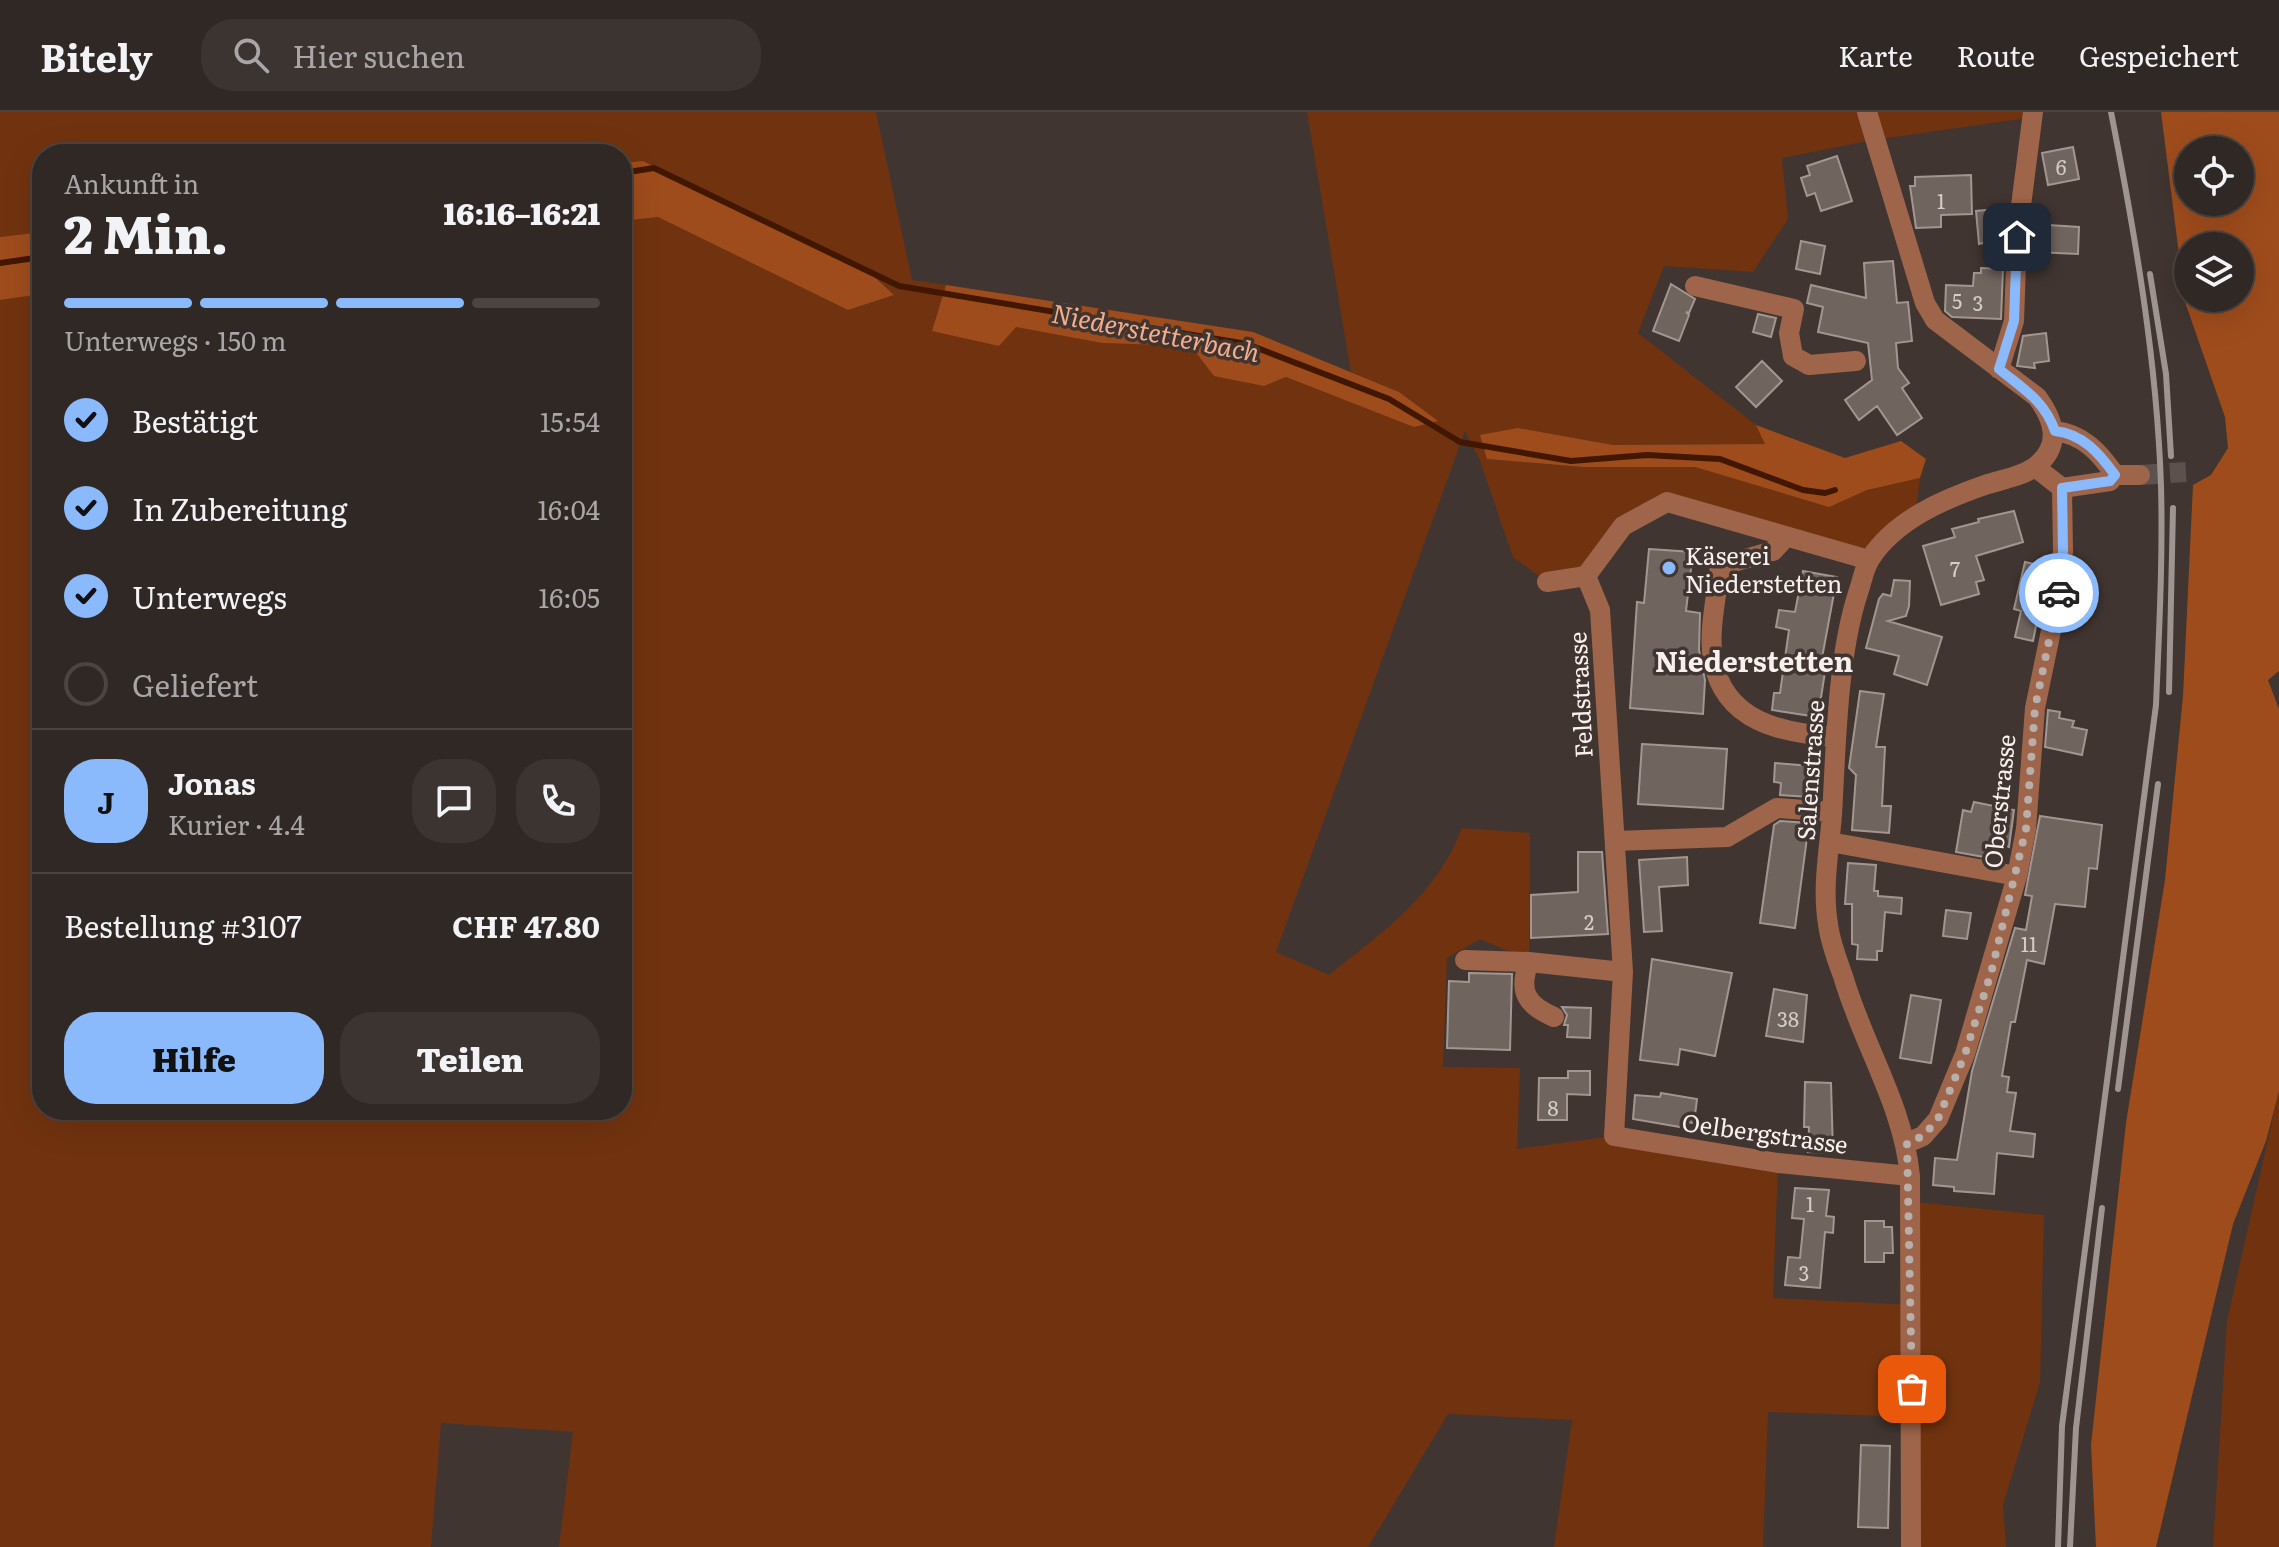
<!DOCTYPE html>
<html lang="de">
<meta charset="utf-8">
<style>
body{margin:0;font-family:Literata,serif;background:#3c3431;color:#f1f3f6;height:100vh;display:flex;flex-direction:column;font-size:30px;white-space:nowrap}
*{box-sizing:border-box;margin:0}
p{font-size:26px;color:#a8a6a6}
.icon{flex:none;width:44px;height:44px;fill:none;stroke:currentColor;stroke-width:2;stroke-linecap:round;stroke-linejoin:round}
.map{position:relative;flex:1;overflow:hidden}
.drawer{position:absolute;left:32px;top:32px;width:600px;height:976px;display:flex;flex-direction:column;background:#302824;border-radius:32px;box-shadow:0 8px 32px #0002,0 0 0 2px #4b4441}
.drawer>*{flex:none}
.buttons{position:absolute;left:2174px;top:24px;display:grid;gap:16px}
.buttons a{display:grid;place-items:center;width:80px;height:80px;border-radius:50%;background:#302824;box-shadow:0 8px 32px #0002,0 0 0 2px #4b4441;font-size:40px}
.pin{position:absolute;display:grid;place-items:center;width:68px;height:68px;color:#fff;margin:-34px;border-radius:16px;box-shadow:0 4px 12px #0006}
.courier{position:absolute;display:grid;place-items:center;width:80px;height:80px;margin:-40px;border:6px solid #8abafc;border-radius:50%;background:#fff;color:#222;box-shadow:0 2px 10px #0007}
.headline em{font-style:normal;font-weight:800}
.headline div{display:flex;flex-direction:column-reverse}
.headline{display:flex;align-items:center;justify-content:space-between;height:136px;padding:0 32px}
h1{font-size:52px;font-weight:800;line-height:60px}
.bar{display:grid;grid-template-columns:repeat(4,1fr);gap:12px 8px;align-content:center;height:96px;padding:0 32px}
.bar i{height:10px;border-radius:6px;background:#4b4441}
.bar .current{background:#8abafc}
.bar p{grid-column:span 4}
.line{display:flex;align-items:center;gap:20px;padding:0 32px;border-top:2px solid #4b4441}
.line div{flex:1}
.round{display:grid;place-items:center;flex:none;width:84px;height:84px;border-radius:32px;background:#3c3431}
ol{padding:0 32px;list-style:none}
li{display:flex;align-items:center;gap:24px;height:88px}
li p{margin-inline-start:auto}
li .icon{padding:8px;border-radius:50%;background:#8abafc;color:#111;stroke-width:4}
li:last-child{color:#a8a6a6}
li i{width:44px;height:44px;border:4px solid #4b4441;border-radius:50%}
.action{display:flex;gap:16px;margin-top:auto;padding:16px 32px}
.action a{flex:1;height:92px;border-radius:32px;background:#8abafc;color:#111;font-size:32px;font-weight:800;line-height:92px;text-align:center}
.action a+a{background:#3c3431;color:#f1f3f6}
header{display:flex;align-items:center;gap:48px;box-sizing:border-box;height:112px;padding:0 40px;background:#302824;border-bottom:2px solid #4b4441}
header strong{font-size:38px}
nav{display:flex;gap:44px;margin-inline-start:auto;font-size:28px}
.search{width:560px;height:72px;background:#3c3431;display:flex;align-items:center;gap:20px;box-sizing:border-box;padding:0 28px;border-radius:32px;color:#a8a6a6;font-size:30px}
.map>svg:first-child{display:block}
.green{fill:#71330f}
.forest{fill:#9f4c1c;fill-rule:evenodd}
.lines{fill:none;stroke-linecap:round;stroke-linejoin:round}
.stream{stroke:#421700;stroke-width:6}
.building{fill:#70645e;stroke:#a39690;stroke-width:2}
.minor-tunnel{stroke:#5c514c;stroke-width:20;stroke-dasharray:20 10;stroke-linecap:butt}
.minor{stroke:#9e654a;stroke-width:20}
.rail{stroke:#9e9490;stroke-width:6}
.done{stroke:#b8afab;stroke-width:8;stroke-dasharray:0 14.4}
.route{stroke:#8abafc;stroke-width:10}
.poi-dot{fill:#8abafc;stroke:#403530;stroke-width:3}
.labels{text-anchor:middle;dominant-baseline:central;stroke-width:7;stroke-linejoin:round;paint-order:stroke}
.number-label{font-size:20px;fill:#d6cdc9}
.poi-label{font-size:24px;fill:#f8f0ed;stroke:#403530;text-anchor:start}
.street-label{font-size:24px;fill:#f8f0ed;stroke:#403530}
.water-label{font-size:26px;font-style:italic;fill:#f2ad8c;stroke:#403530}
.quarter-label{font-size:28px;font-weight:bold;fill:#f8f0ed;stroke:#403530}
</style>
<header>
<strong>Bitely</strong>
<div class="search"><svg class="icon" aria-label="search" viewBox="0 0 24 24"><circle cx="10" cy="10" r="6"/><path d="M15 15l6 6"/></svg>Hier suchen</div>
<nav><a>Karte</a><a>Route</a><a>Gespeichert</a></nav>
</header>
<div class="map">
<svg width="2279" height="1435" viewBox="0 0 2279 1435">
<rect width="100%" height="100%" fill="#403530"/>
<path class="green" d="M0,0H876L912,168L946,173L932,219L1016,215L1102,231L1191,234L1264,274L1286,265L1343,287L1399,280L1351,260L1307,0H2027V6L1873,28L1782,46L1788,107L1753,160L1664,154L1638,221L1756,313L1766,332L1613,333L1518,316L1487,347L1583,355H1695L1829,394L1867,378L1920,366L1915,405L1869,448L1667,390L1623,414L1586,464L1547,470L1513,445L1479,346L1465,319L1276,840L1329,863C1384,819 1436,784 1462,716L1530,721L1529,848L1480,827L1447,846L1443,955L1520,956L1517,1037L1614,1024L1778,1051L1773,1186L1911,1193L1915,1090L2044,1103L2040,1270L2003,1393L2006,1435H1911L1913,1305L1768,1300L1763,1435H1554L1572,1308L1448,1302L1368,1435H559L573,1320L441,1311L431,1435H0V188L42,182V998H622V109L658,105L848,198L894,183L869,160L643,49L622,51V42H42V120L0,125Z
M2279,979V1435H2213L2227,1209Z"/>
<path class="forest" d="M2161,0H2279V559L2268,568L2279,597V979L2266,1029L2233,1112L2156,1435H2096L2091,1333L2126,1011L2165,768L2183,584L2193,373L2211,363L2228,336L2225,305L2185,190ZM2188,38H2240V90H2188ZM2188,134H2240V186H2188Z
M643,49L869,160L894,183L848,198L658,105L622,109V51Z
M42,120V182L0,188V125Z
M946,173L1253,220L1399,280L1438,309L1414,315L1286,265L1264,274L1214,264L1191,234L1102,231L1016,215L999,234L932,219Z
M1756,313L1845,346L1901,329L1926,347L1920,366L1867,378L1829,395L1695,355H1583L1487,347L1480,323L1518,316L1613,333L1765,332Z"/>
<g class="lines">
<path class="stream" d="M622,61L654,56L899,174L1247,232L1389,287L1460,330L1571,349L1647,343L1720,347L1803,378L1825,381L1835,378
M0,151L42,145"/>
</g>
<path class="building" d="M2073,35L2079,67L2048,73L2042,41Z
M1837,44L1852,89L1821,99L1815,81L1807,84L1801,66L1810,63L1807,54Z
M1971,63L1972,102L1941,103V115L1916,116L1910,74H1915V65Z
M2007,96L2004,126L1979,132L1976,99Z
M2032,112L2079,115L2078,142L2035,140L2036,118L2031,120Z
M1801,129L1825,134L1820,162L1796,157Z
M1893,149L1897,191L1908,190L1912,229L1896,231L1898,256L1909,271L1902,276L1922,306L1897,323L1877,294L1859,308L1845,288L1872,268L1868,231L1818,220L1823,195L1807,191L1811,173L1866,186L1864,151Z
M1981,156L2003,157L2001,207L1952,205L1945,199L1946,173L1973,174L1974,161H1981Z
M1671,172L1695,187L1689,201L1686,200L1689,203L1679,229L1653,219Z
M1758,202L1776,206L1771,225L1753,220Z
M2046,221L2049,249L2034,251L2035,256L2017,254L2023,224Z
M1762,249L1782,269L1756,295L1736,275Z
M2014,399L2023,430L1976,444L1984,468L1976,470L1979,482L1941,493L1923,434L1955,425L1952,417L1979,410L1978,407Z
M1649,437L1693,440L1686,499L1700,501L1699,538L1705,568L1703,602L1630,596L1637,490L1644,491Z
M2025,450L2048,455L2033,529L2015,525L2021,499L2014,497Z
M1803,459L1837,465L1822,546L1827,547L1818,605L1772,598L1774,581H1780L1789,518L1776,515L1779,498L1795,500Z
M1894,468L1910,469L1909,494L1906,504L1888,509L1942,525L1927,573L1894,562L1899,544L1866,536L1879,487L1883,482L1891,484Z
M1860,579L1884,582L1876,635H1885L1882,694H1891L1889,721L1852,718L1856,663L1849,656Z
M2048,598L2060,600L2059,606L2074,609L2072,615L2087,618L2082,643L2045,635Z
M1642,632L1727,637L1723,697L1638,692Z
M1775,651L1811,654L1809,685L1780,683L1781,671L1774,670Z
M1974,690L2014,698L2009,735L1987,730L1984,745L1956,740L1963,698L1971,700Z
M2040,704L2102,713L2097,757L2089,756L2085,795L2055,792L2044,852L2027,848L2015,910H2011L2002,964L2009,965L2007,980L2016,981L2010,1019L2035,1022L2033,1045L1997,1041L1994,1082L1954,1079V1075L1933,1073L1935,1046L1957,1048L1972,959L2015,816L2026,818L2032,784L2025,783Z
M1780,709L1809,711L1795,816L1760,811L1774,713Z
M1578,740H1602L1608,822L1531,826V783L1578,780Z
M1687,745L1688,773L1659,775L1662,819L1644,820L1639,748Z
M1848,751L1876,753L1874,779H1878V784L1902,786L1901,802L1885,800L1882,839H1877V848L1857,847L1858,833L1852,832V792H1845Z
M1946,798L1971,801L1967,827L1943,824Z
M1652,847L1732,861L1715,944L1680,937L1678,953L1640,948Z
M1469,861L1512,862L1510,938L1447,936L1449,869L1469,870Z
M1774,877L1807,883L1803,930L1766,924Z
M1911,883L1941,888L1931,951L1900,946Z
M1562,895L1591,896L1590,926L1567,925L1568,913H1564L1567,903Z
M1568,959H1590V983L1567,982V1008H1538L1539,966H1568Z
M1805,970L1831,971L1833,1041L1808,1040L1809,1015H1804Z
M1661,981L1697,987L1694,1011L1687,1010L1686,1016L1633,1007L1635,983L1660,985Z
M1795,1076L1829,1078L1826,1104L1834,1105L1833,1121L1825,1120L1820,1176L1785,1173L1788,1145L1800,1146L1804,1107L1792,1106Z
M1865,1109H1884V1115H1892L1893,1141H1884V1150H1865Z
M1861,1333L1890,1334L1888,1416L1858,1415Z"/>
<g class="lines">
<path class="minor-tunnel" d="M2140,363L2186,360"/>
<path class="minor" d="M1867,0L1925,191L1935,208L2037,285C2054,308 2062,333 2036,354C2024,364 2000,368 1985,373C1944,387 1895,408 1870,447C1864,456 1862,470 1858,481C1837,546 1836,635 1832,703C1829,739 1822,776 1828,812C1830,829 1837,848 1843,864C1863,933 1903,992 1910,1064L1911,1435
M1695,174L1794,197L1789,221L1793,244L1809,253L1856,249
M1999,257L2014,209L2017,125L2033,0
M2055,319C2083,322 2100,341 2115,363
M2035,355L2062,376L2110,369L2115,363H2140
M1785,426L1773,439L1720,454C1717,483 1708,519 1713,548C1724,610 1782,621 1835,625
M1586,464L1600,498L1623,860L1614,1024L1778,1051L1910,1064
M1586,464L1623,414L1667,390L1869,448
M1547,470L1586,464
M1615,729L1727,725L1777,696L1832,700
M1830,730L2017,764
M1465,848L1529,850L1623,860
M1529,850C1518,879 1526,893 1554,905
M1907,1031L1923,1024L1938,1007L1965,942L2017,764L2026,717L2035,596L2059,480L2063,439L2062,376"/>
<path class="rail" d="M2150,162L2166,262L2171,344
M2169,580L2173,396
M2118,977L2158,672
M2058,1435L2062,1314L2156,593C2159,520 2163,447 2161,374C2157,249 2135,122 2111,0
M2070,1435L2076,1316L2102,1096"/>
</g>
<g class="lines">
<path class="done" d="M1912,1277L1907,1031L1923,1024L1938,1007L1965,942L1991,861L2026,717L2035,596L2059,481"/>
<path class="route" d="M2017,125L2014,209L1999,257C2023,277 2044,288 2055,319C2083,322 2099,341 2115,363L2110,369L2062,376L2063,439L2059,481"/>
</g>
<circle class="poi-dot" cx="1669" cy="456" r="8"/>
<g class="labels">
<g class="number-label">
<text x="2061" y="54">6</text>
<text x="1941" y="88">1</text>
<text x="1957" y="188">5</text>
<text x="1978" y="190">3</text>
<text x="1955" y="456">7</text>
<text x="1589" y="809">2</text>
<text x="2029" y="831">11</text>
<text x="1788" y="906">38</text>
<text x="1553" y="995">8</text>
<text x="1810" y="1091">1</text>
<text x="1804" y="1160">3</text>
</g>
<g class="poi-label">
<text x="1685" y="442">Käserei<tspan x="1685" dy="28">Niederstetten</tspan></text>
</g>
<g class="street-label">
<text transform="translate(1579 583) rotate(-93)">Feldstrasse</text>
<text transform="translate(1809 658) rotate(-86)">Salenstrasse</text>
<text transform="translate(1998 689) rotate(-84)">Oberstrasse</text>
<text transform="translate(1765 1020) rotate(8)">Oelbergstrasse</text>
</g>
<g class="water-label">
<text transform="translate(1156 219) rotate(11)">Niederstetterbach</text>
</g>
<g class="quarter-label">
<text x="1754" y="548">Niederstetten</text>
</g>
</g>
</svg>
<div class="buttons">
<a><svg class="icon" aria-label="locate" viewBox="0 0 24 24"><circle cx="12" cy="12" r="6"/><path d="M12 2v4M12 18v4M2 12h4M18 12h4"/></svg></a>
<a><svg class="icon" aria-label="layers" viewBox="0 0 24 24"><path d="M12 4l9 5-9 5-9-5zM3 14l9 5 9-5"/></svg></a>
</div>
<div class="pin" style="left:1912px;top:1277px;background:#ea580c"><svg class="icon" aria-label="bag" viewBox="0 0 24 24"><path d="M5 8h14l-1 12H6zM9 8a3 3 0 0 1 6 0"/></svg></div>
<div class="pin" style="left:2017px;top:125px;background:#1f2937"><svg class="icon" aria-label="home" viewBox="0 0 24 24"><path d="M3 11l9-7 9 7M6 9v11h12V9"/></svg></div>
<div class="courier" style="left:2059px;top:481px"><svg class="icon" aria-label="car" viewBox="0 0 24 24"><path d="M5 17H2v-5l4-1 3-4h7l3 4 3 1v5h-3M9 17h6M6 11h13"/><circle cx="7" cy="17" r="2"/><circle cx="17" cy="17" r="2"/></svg></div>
<section class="drawer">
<div class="headline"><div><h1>2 Min.</h1><p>Ankunft in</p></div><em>16:16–16:21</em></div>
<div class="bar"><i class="current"></i><i class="current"></i><i class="current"></i><i></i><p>Unterwegs · 150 m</p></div>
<ol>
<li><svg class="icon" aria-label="check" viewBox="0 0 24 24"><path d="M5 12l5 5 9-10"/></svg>Bestätigt<p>15:54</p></li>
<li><svg class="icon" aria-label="check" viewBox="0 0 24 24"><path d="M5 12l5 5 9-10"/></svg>In Zubereitung<p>16:04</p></li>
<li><svg class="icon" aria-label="check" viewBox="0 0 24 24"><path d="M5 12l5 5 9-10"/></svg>Unterwegs<p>16:05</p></li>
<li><i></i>Geliefert</li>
</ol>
<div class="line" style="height:144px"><b class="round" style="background:#8abafc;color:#111">J</b><div><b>Jonas</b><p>Kurier · 4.4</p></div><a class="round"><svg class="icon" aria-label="chat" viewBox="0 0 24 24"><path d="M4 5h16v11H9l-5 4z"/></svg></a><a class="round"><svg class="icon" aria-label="phone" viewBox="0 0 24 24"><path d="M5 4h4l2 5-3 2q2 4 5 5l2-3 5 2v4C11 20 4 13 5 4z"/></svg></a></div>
<div class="line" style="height:104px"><div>Bestellung #3107</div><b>CHF 47.80</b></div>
<div class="action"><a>Hilfe</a><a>Teilen</a></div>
</section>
</div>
